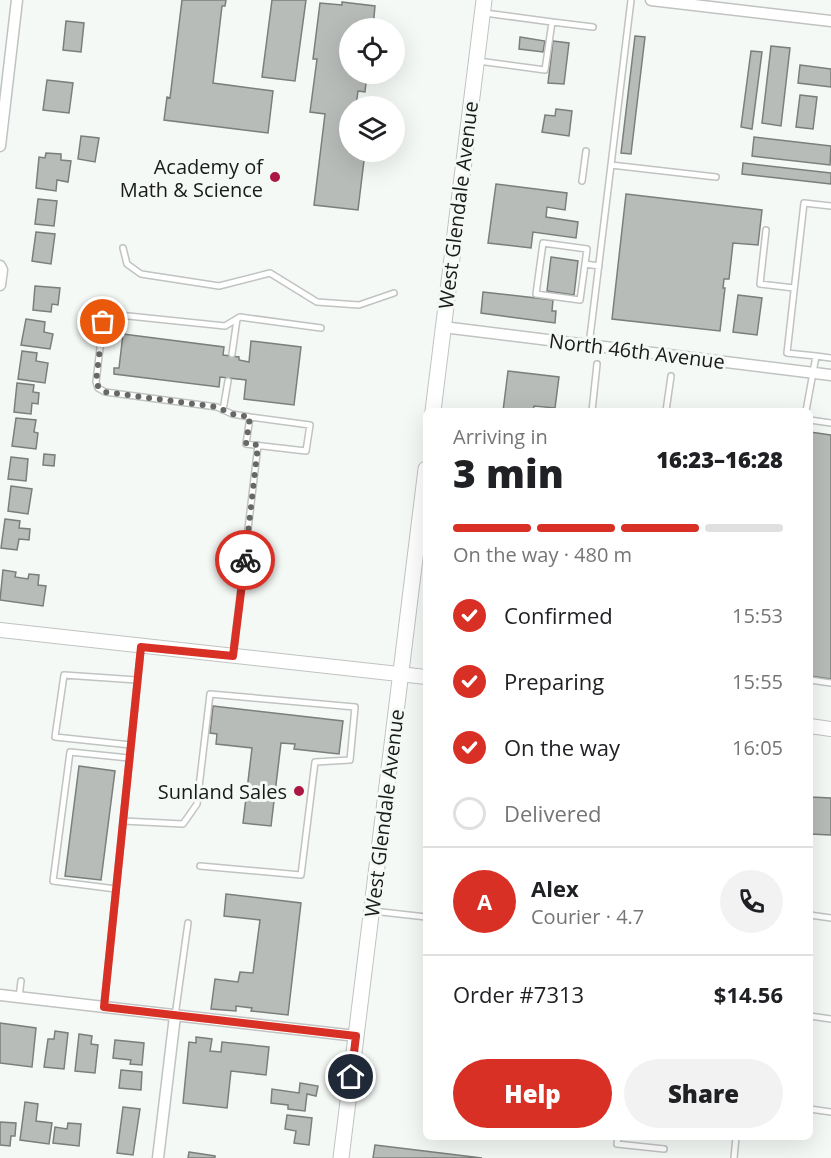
<!DOCTYPE html>
<meta charset="utf-8">
<style>
body{margin:0;font-family:"Open Sans",sans-serif;background:#f2f2f2;color:#202124;height:100vh;display:flex;flex-direction:column;font-size:22px;white-space:nowrap}
*{box-sizing:border-box;margin:0}
p{font-size:20px;color:#757577}
.icon{flex:none;width:33px;height:33px;fill:none;stroke:currentColor;stroke-width:2;stroke-linecap:round;stroke-linejoin:round}
.map{position:relative;flex:1;overflow:hidden}
.sheet{position:absolute;left:423px;top:408px;width:390px;height:732px;display:flex;flex-direction:column;background:#fff;border-radius:9px;box-shadow:0 6px 24px #0002}
.sheet>*{flex:none}
.tools{position:absolute;left:339px;top:18px;display:grid;gap:12px}
.tools a{display:grid;place-items:center;width:66px;height:66px;border-radius:50%;background:#fff;box-shadow:0 6px 24px #0002;font-size:30px}
.pin{position:absolute;display:grid;place-items:center;width:51px;height:51px;color:#fff;margin:-26px;border:3px solid #fff;border-radius:50%;box-shadow:0 2px 6px #0007}
.courier{position:absolute;display:grid;place-items:center;width:60px;height:60px;margin:-30px;border:4px solid #d93025;border-radius:50%;background:#fff;color:#222;box-shadow:0 2px 8px #0007}
.head em{font-style:normal;font-weight:800}
.head div{display:flex;flex-direction:column-reverse}
.head{display:flex;align-items:center;justify-content:space-between;height:102px;padding:0 30px}
h1{font-size:39px;font-weight:800;line-height:45px}
.bar{display:grid;grid-template-columns:repeat(4,1fr);gap:9px 6px;align-content:center;height:72px;padding:0 30px}
.bar i{height:8px;border-radius:4px;background:#e0e0e0}
.bar .on{background:#d93025}
.bar p{grid-column:span 4}
.line{display:flex;align-items:center;gap:15px;padding:0 30px;border-top:2px solid #e0e0e0}
.line div{flex:1}
.round{display:grid;place-items:center;flex:none;width:63px;height:63px;border-radius:32px;background:#f2f2f2}
ol{padding:0 30px;list-style:none}
li{display:flex;align-items:center;gap:18px;height:66px}
li p{margin-inline-start:auto}
li .icon{padding:6px;border-radius:50%;background:#d93025;color:#fff;stroke-width:4}
li:last-child{color:#757577}
li i{width:33px;height:33px;border:3px solid #e0e0e0;border-radius:50%}
.button{display:flex;gap:12px;margin-top:auto;padding:12px 30px}
.button a{flex:1;height:69px;border-radius:36px;background:#d93025;color:#fff;font-size:24px;font-weight:800;line-height:69px;text-align:center}
.button a+a{background:#f2f2f2;color:#202124}
.map>svg:first-child{display:block}
.building{fill:#b8bcb9;stroke:#7b7e7c;stroke-width:1.5}
.lines{fill:none;stroke-linecap:round;stroke-linejoin:round}
.service-casing{stroke:#c0c3c1;stroke-width:8}
.minor-casing{stroke:#c0c3c1;stroke-width:13}
.tertiary-casing{stroke:#c0c3c1;stroke-width:16}
.secondary-casing{stroke:#c0c3c1;stroke-width:17}
.service{stroke:#fff;stroke-width:5}
.minor{stroke:#fff;stroke-width:10}
.tertiary{stroke:#fff;stroke-width:14}
.secondary{stroke:#fff;stroke-width:15}
.done{stroke:#666866;stroke-width:6;stroke-dasharray:0 10.8}
.route{stroke:#d93025;stroke-width:8}
.poi-dot{fill:#ab1642;stroke:#f5f9f6;stroke-width:2}
.labels{text-anchor:middle;dominant-baseline:central;stroke-width:6;stroke-linejoin:round;paint-order:stroke}
.poi-label{font-size:20px;fill:#191a19;stroke:#f5f9f6;text-anchor:end}
.street-label{font-size:20px;fill:#191a19;stroke:#f5f9f6}
</style>
<div class="map">
<svg width="831" height="1158" viewBox="0 0 831 1158">
<rect width="100%" height="100%" fill="#f5f9f6"/>
<path class="building" d="M182,0H226L225,6H222L213,83L273,91L268,133L164,120L167,97L170,98Z
M272,0H306L295,81L262,77Z
M342,2L375,6L373,28H350V74H367L365,92L358,91L356,106H350V152H365L358,210L314,205L325,114L310,112L317,59H313L320,3L342,5Z
M66,21L84,23L81,52L63,50Z
M635,36L645,37L631,154L621,153Z
M520,37L545,41L543,52L519,49Z
M553,41L569,43L564,84L548,83Z
M771,46L790,48L781,126L762,123Z
M751,51L762,52L752,129L741,127Z
M800,65L831,69V87L798,83Z
M47,80L73,83L69,113L43,110Z
M800,95L817,97L813,129L796,127Z
M556,109L572,111L569,136L542,132L545,115L555,116Z
M81,136L99,138L95,162L78,159Z
M754,137L831,146L830,165L752,156Z
M46,153L61,154V160L71,161L68,182L57,180L56,191L36,188L39,157L45,158Z
M743,163L831,173V184L742,174Z
M496,184L567,193L565,210L547,207L546,217L578,222L576,238L533,232L531,248L488,243Z
M626,194L762,210L758,245L733,243L729,279H724L723,288H725L720,331L612,319Z
M38,199L57,201L54,226L35,224Z
M36,232L55,234L51,264L32,261Z
M551,257L578,261L574,295L547,291Z
M35,286L60,288L58,305L52,304L51,312L33,310Z
M483,292L553,300L552,311H556L555,323L481,313Z
M738,295L762,298L757,335L733,332Z
M26,319L45,322L44,332L53,334L50,349L21,345Z
M123,334L224,347L223,355L239,357V360L249,362L251,341L301,347L294,405L244,399L246,380L220,377L219,387L114,374V368H119Z
M22,351L37,353L36,361L48,363L45,383L18,379Z
M508,371L559,377L555,408L534,406L533,411H503Z
M17,383L34,385L33,392L39,393L38,404L32,403L31,414L14,412Z
M16,418L36,420L34,432L38,433L36,449L12,446Z
M810,432L831,435V679L810,676Z
M44,454L55,455L54,466L43,465Z
M11,457L28,459L26,481L8,479Z
M11,486L32,489L28,514L8,511Z
M5,519L20,521L19,528L30,529L29,540L19,539L17,550L1,548Z
M3,570L16,572L15,577L28,579L29,574L39,575L38,585L46,586L43,606L0,600Z
M213,706L343,721L339,754L294,749L295,744L281,743L271,826L243,823L252,748L216,744L217,734L210,733Z
M79,766L115,771L101,880L65,876Z
M810,795L811,797L831,798V835L810,834Z
M226,894L301,903L288,1015L251,1011L252,1008L236,1006V1011L211,1009L215,979L238,982L240,972L253,973L260,920L224,916Z
M0,1023L36,1028L32,1067L0,1063Z
M55,1031L68,1033L64,1069L44,1067L48,1039H54Z
M79,1034L92,1036L91,1044L98,1045L95,1073L75,1071Z
M196,1037L212,1039L210,1051L221,1052L222,1042L269,1047L266,1075L231,1071L227,1108L183,1103L189,1042L196,1043Z
M115,1040L144,1043L142,1065L130,1064L131,1060L113,1058Z
M121,1070L142,1072L141,1090L119,1088Z
M300,1083L318,1086L316,1096L307,1094L305,1111L288,1109V1105L271,1103L272,1089L299,1093Z
M25,1102L38,1104L36,1121L52,1123L49,1144L20,1140Z
M123,1107L140,1109L133,1155L117,1153Z
M287,1115L312,1118L309,1145L294,1143L296,1131L285,1129Z
M0,1122L16,1123L15,1136H11L10,1146L0,1145Z
M68,1123L81,1124L79,1146L53,1143L55,1127L67,1129Z
M375,1145L482,1158H373Z
M189,1152L215,1156V1158H188Z"/>
<g class="lines">
<defs>
<path id="service" d="M631,0L611,165L716,177
M485,13L552,22
M478,61L545,70L552,22L593,27
M582,181L586,151
M766,230L760,284L794,288
M123,248L127,264L141,274L219,286L270,273L317,302L359,305L394,293
M585,264L587,249L543,243L536,294L580,300L585,264L599,266
M589,345L611,165
M232,354L237,319
M816,356L787,353L804,203L831,206
M223,410L228,381
M592,411L597,364
M666,411L671,376
M806,411L816,356L831,358
M250,417L232,414L217,407L105,392L98,388L96,382L103,322L109,314L225,326L240,317L321,328
M250,417L310,425L306,451L246,444Z
M810,420L831,423
M233,655L258,445
M810,680L831,683
M131,745L55,737L64,675L137,680
M123,821L183,824L197,804L210,694L355,707L350,760L315,762L301,875L200,866
M116,889L53,881L70,752L129,758
M373,911L426,917
M810,915L831,918
M19,997L21,981
M104,1006L141,647
M175,1016L188,923
M810,1016L831,1019
M810,1109L831,1112
M618,1137L617,1144L664,1149
M734,1158L736,1137"/>
<path id="minor" d="M651,0L831,21
M0,146L17,0
M0,266L2,270L0,285
M443,327L831,375
M0,995L356,1036
M158,1158L175,1016"/>
<path id="tertiary" d="M0,630L426,677
M810,726L831,729"/>
<path id="secondary" d="M433,411L484,0
M341,1158L426,469"/>
</defs>
<use href="#service" class="service-casing"/>
<use href="#minor" class="minor-casing"/>
<use href="#tertiary" class="tertiary-casing"/>
<use href="#secondary" class="secondary-casing"/>
<use href="#service" class="service"/>
<use href="#minor" class="minor"/>
<use href="#tertiary" class="tertiary"/>
<use href="#secondary" class="secondary"/>
</g>
<g class="lines">
<path class="done" d="M103,322L96,382L99,388L105,392L217,407L232,414L250,417L246,444L258,445L245,560"/>
<path class="route" d="M245,560L233,656L141,647L104,1007L356,1036L351,1077"/>
</g>
<g class="poi-dot">
<circle cx="275" cy="177" r="6"/>
<circle cx="299" cy="791" r="6"/>
</g>
<g class="labels">
<g class="poi-label">
<text x="263" y="166">Academy of<tspan x="263" dy="23">Math &amp; Science</tspan></text>
<text x="287" y="791">Sunland Sales</text>
</g>
<g class="street-label">
<text transform="translate(458 205) rotate(-83)">West Glendale Avenue</text>
<text transform="translate(637 351) rotate(7)">North 46th Avenue</text>
<text transform="translate(384 813) rotate(-83)">West Glendale Avenue</text>
</g>
</g>
</svg>
<div class="tools">
<a><svg class="icon" aria-label="locate" viewBox="0 0 24 24"><circle cx="12" cy="12" r="6"/><path d="M12 2v4M12 18v4M2 12h4M18 12h4"/></svg></a>
<a><svg class="icon" aria-label="layers" viewBox="0 0 24 24"><path d="M12 4l9 5-9 5-9-5zM3 14l9 5 9-5"/></svg></a>
</div>
<div class="pin" style="left:103px;top:322px;background:#ea580c"><svg class="icon" aria-label="bag" viewBox="0 0 24 24"><path d="M5 8h14l-1 12H6zM9 8a3 3 0 0 1 6 0"/></svg></div>
<div class="pin" style="left:351px;top:1077px;background:#1f2937"><svg class="icon" aria-label="home" viewBox="0 0 24 24"><path d="M3 11l9-7 9 7M6 9v11h12V9"/></svg></div>
<div class="courier" style="left:245px;top:560px"><svg class="icon" aria-label="bike" viewBox="0 0 24 24"><circle cx="6" cy="16" r="4"/><circle cx="18" cy="16" r="4"/><path d="M6 16l4-8h5l3 8M10 8l3 8H6M13 5h3"/></svg></div>
<section class="sheet">
<div class="head"><div><h1>3 min</h1><p>Arriving in</p></div><em>16:23–16:28</em></div>
<div class="bar"><i class="on"></i><i class="on"></i><i class="on"></i><i></i><p>On the way · 480 m</p></div>
<ol>
<li><svg class="icon" aria-label="check" viewBox="0 0 24 24"><path d="M5 12l5 5 9-10"/></svg>Confirmed<p>15:53</p></li>
<li><svg class="icon" aria-label="check" viewBox="0 0 24 24"><path d="M5 12l5 5 9-10"/></svg>Preparing<p>15:55</p></li>
<li><svg class="icon" aria-label="check" viewBox="0 0 24 24"><path d="M5 12l5 5 9-10"/></svg>On the way<p>16:05</p></li>
<li><i></i>Delivered</li>
</ol>
<div class="line" style="height:108px"><b class="round" style="background:#d93025;color:#fff">A</b><div><b>Alex</b><p>Courier · 4.7</p></div><a class="round"><svg class="icon" aria-label="phone" viewBox="0 0 24 24"><path d="M5 4h4l2 5-3 2q2 4 5 5l2-3 5 2v4C11 20 4 13 5 4z"/></svg></a></div>
<div class="line" style="height:78px"><div>Order #7313</div><b>$14.56</b></div>
<div class="button"><a>Help</a><a>Share</a></div>
</section>
</div>
